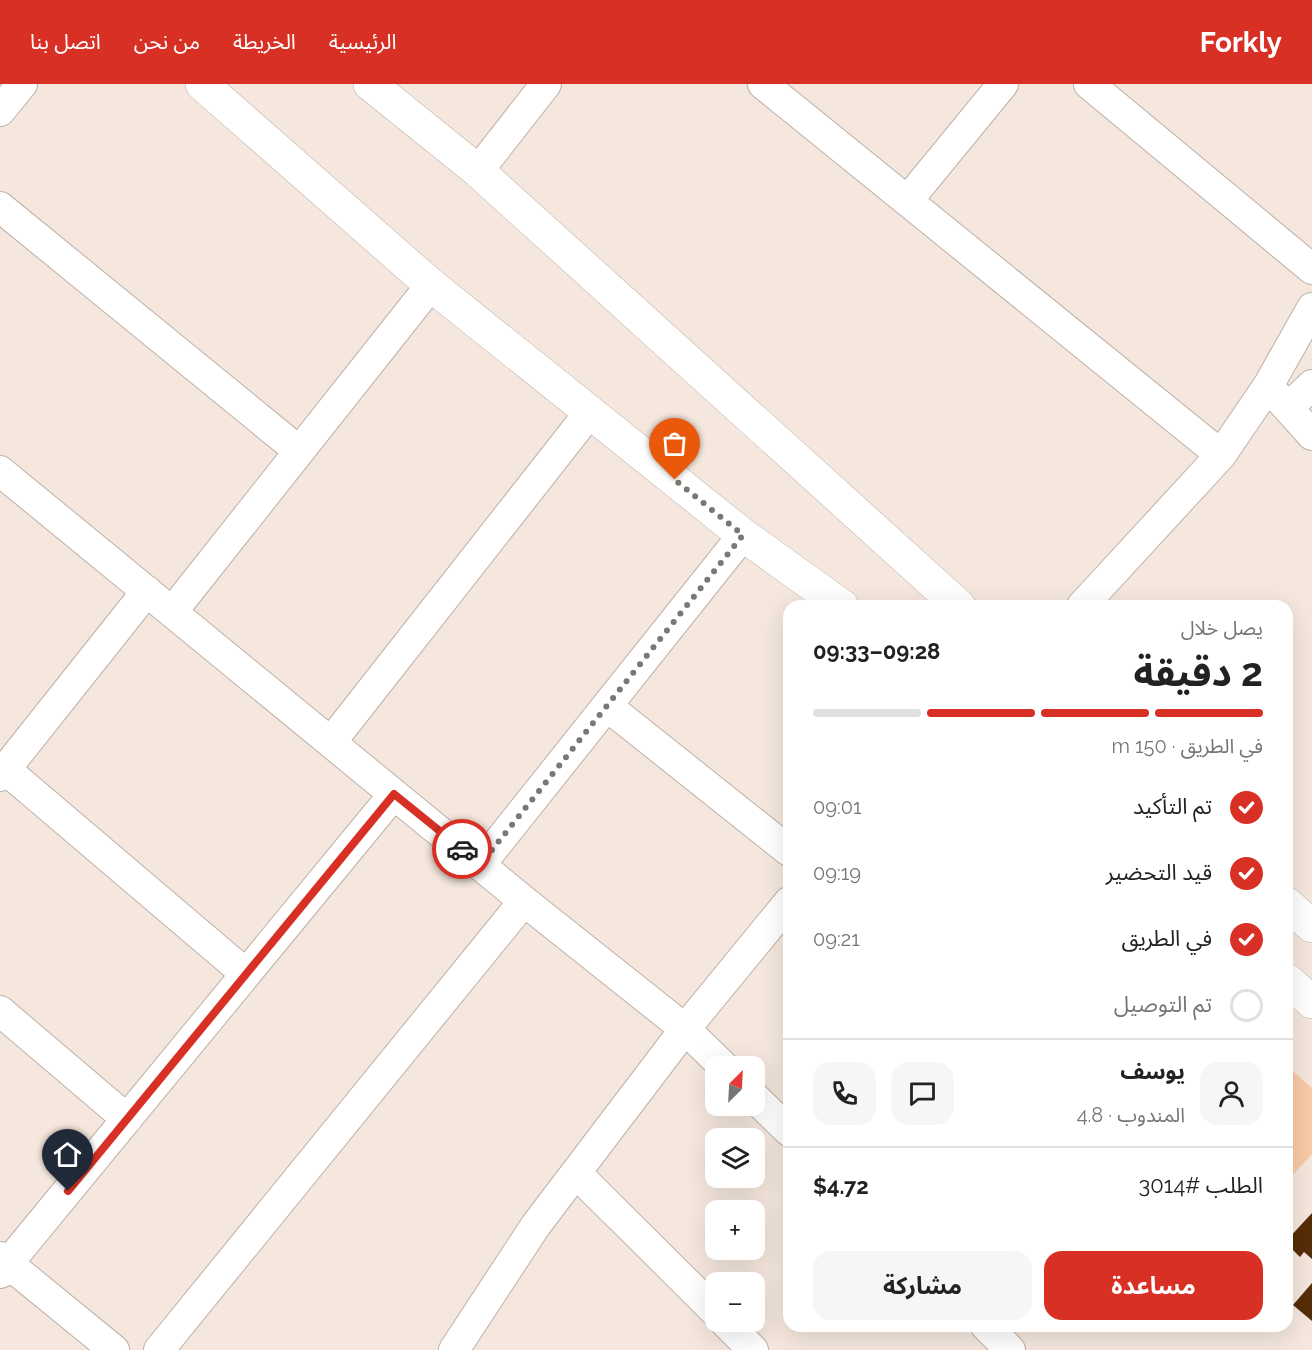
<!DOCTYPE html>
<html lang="ar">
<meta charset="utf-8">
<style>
body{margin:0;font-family:Raleway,"Noto Sans Arabic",sans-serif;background:#f6f6f6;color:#222;direction:rtl;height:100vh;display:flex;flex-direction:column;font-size:22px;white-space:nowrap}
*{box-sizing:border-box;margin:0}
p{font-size:20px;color:#767676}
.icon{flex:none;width:33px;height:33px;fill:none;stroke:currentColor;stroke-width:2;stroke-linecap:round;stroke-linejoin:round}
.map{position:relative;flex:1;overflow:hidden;direction:ltr}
.drawer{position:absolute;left:783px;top:516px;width:510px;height:732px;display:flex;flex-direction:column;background:#fff;border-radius:18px;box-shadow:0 6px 24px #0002;direction:rtl}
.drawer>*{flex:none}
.needle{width:39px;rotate:24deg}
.buttons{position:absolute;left:705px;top:972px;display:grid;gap:12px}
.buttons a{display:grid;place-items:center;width:60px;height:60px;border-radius:12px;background:#fff;box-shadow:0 6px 24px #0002;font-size:30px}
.pin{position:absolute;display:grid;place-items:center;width:51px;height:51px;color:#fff;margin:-62px -26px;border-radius:50% 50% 50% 0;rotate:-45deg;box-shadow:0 0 6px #0007}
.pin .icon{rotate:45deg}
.courier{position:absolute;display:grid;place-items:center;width:60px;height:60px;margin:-30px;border:4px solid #d93025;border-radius:50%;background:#fff;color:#222;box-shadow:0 2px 8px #0007}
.head em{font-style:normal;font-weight:700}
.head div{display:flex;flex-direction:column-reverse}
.head{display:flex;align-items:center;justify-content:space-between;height:102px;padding:0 30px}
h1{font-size:39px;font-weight:700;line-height:45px}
.bar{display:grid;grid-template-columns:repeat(4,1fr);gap:9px 6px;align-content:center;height:72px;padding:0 30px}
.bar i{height:8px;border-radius:4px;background:#e0e0e0}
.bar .on{background:#d93025}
.bar p{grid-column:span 4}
.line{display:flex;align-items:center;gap:15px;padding:0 30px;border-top:2px solid #e0e0e0}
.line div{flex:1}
.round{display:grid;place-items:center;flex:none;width:63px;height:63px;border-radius:18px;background:#f6f6f6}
ol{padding:0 30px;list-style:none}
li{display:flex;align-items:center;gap:18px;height:66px}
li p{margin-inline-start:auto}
li .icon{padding:6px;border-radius:50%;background:#d93025;color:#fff;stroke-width:4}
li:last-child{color:#767676}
li i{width:33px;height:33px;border:3px solid #e0e0e0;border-radius:50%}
.action{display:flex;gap:12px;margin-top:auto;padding:12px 30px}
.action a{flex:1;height:69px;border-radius:18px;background:#d93025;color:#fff;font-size:24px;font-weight:700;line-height:69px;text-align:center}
.action a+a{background:#f6f6f6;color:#222}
header{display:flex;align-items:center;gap:36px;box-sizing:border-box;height:84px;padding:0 30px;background:#d93025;color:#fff}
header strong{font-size:28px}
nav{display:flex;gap:33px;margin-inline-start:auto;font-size:21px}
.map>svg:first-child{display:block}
.green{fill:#f9caa7}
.building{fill:#552d08}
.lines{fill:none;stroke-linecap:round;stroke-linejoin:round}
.minor-casing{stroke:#beb0a6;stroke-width:32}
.tertiary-casing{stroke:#beb0a6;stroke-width:34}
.minor{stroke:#fff;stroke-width:30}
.tertiary{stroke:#fff;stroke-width:33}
.done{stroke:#7e7670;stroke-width:6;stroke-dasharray:0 10.8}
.route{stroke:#d93025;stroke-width:8}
</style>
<header>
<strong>Forkly</strong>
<nav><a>الرئيسية</a><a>الخريطة</a><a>من نحن</a><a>اتصل بنا</a></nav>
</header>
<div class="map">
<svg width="1312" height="1266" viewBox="0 0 1312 1266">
<rect width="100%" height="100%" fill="#f5e7dd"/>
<path class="green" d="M1287,982L1312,1004V1070L1287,1097Z"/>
<path class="building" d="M1312,1129V1175L1304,1168L1300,1173L1287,1160V1156Z
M1312,1199V1237L1293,1221Z"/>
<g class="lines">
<defs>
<path id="minor" d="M763,0L1221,371
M1089,0L1312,185
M0,27L22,0
M478,87L546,0
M908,116L1003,0
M0,123L299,367
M1268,302L1312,351
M1288,324L1312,301
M0,387L524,817L685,945L723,982
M1082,522L1221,371L1268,302L1312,224
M172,528L431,201
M607,622L789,767
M331,658L590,328
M5,685L246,890
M0,692L147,507
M480,781L743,451
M0,927L127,1035
M754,1013L789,1047
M576,1089L716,1228
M0,1173L114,1266
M0,1189L394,710
M725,1238L753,1266
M986,1242L1010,1266
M159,1266L524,817
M454,1266L536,1141L685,945L789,818"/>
<path id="tertiary" d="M202,0L431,201L743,451L842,522
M370,0L478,87L959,522
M1287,820L1312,842
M1287,896L1312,918"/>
</defs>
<use href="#minor" class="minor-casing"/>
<use href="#tertiary" class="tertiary-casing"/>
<use href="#minor" class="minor"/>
<use href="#tertiary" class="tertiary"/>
</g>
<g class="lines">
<path class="done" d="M462,765L480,781L743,451L675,396"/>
<path class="route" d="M68,1107L394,710L462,765"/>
</g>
</svg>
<div class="buttons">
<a><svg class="needle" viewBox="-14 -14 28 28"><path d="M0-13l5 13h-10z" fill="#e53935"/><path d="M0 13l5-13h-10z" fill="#767676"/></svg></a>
<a><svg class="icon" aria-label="layers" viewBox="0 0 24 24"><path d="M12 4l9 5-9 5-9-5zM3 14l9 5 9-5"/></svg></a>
<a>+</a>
<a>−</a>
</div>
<div class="pin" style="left:675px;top:396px;background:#ea580c"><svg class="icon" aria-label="bag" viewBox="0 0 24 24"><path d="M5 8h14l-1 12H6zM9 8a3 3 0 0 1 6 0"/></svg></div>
<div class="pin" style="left:68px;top:1107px;background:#1f2937"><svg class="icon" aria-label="home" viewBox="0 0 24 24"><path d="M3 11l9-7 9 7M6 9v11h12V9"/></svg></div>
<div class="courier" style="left:462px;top:765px"><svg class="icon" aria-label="car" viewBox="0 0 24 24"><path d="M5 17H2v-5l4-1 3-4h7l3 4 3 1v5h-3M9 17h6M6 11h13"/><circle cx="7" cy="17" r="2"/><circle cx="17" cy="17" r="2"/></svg></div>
<section class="drawer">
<div class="head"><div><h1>2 دقيقة</h1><p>يصل خلال</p></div><em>09:28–09:33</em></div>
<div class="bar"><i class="on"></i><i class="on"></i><i class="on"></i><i></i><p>في الطريق · 150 m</p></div>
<ol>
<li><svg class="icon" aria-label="check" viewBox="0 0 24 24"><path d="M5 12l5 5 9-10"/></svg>تم التأكيد<p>09:01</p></li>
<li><svg class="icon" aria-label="check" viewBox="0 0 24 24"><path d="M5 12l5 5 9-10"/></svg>قيد التحضير<p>09:19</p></li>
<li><svg class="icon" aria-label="check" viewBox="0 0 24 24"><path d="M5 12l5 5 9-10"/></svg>في الطريق<p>09:21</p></li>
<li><i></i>تم التوصيل</li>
</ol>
<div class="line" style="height:108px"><a class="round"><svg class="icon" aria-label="person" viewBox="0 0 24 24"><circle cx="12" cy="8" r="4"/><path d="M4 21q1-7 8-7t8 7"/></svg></a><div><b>يوسف</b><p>المندوب · 4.8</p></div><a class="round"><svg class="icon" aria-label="chat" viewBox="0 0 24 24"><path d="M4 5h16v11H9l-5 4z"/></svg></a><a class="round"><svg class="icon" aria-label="phone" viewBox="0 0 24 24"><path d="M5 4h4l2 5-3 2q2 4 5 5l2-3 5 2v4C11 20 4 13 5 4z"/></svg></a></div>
<div class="line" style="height:78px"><div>الطلب #3014</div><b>$4.72</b></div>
<div class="action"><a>مساعدة</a><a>مشاركة</a></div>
</section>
</div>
